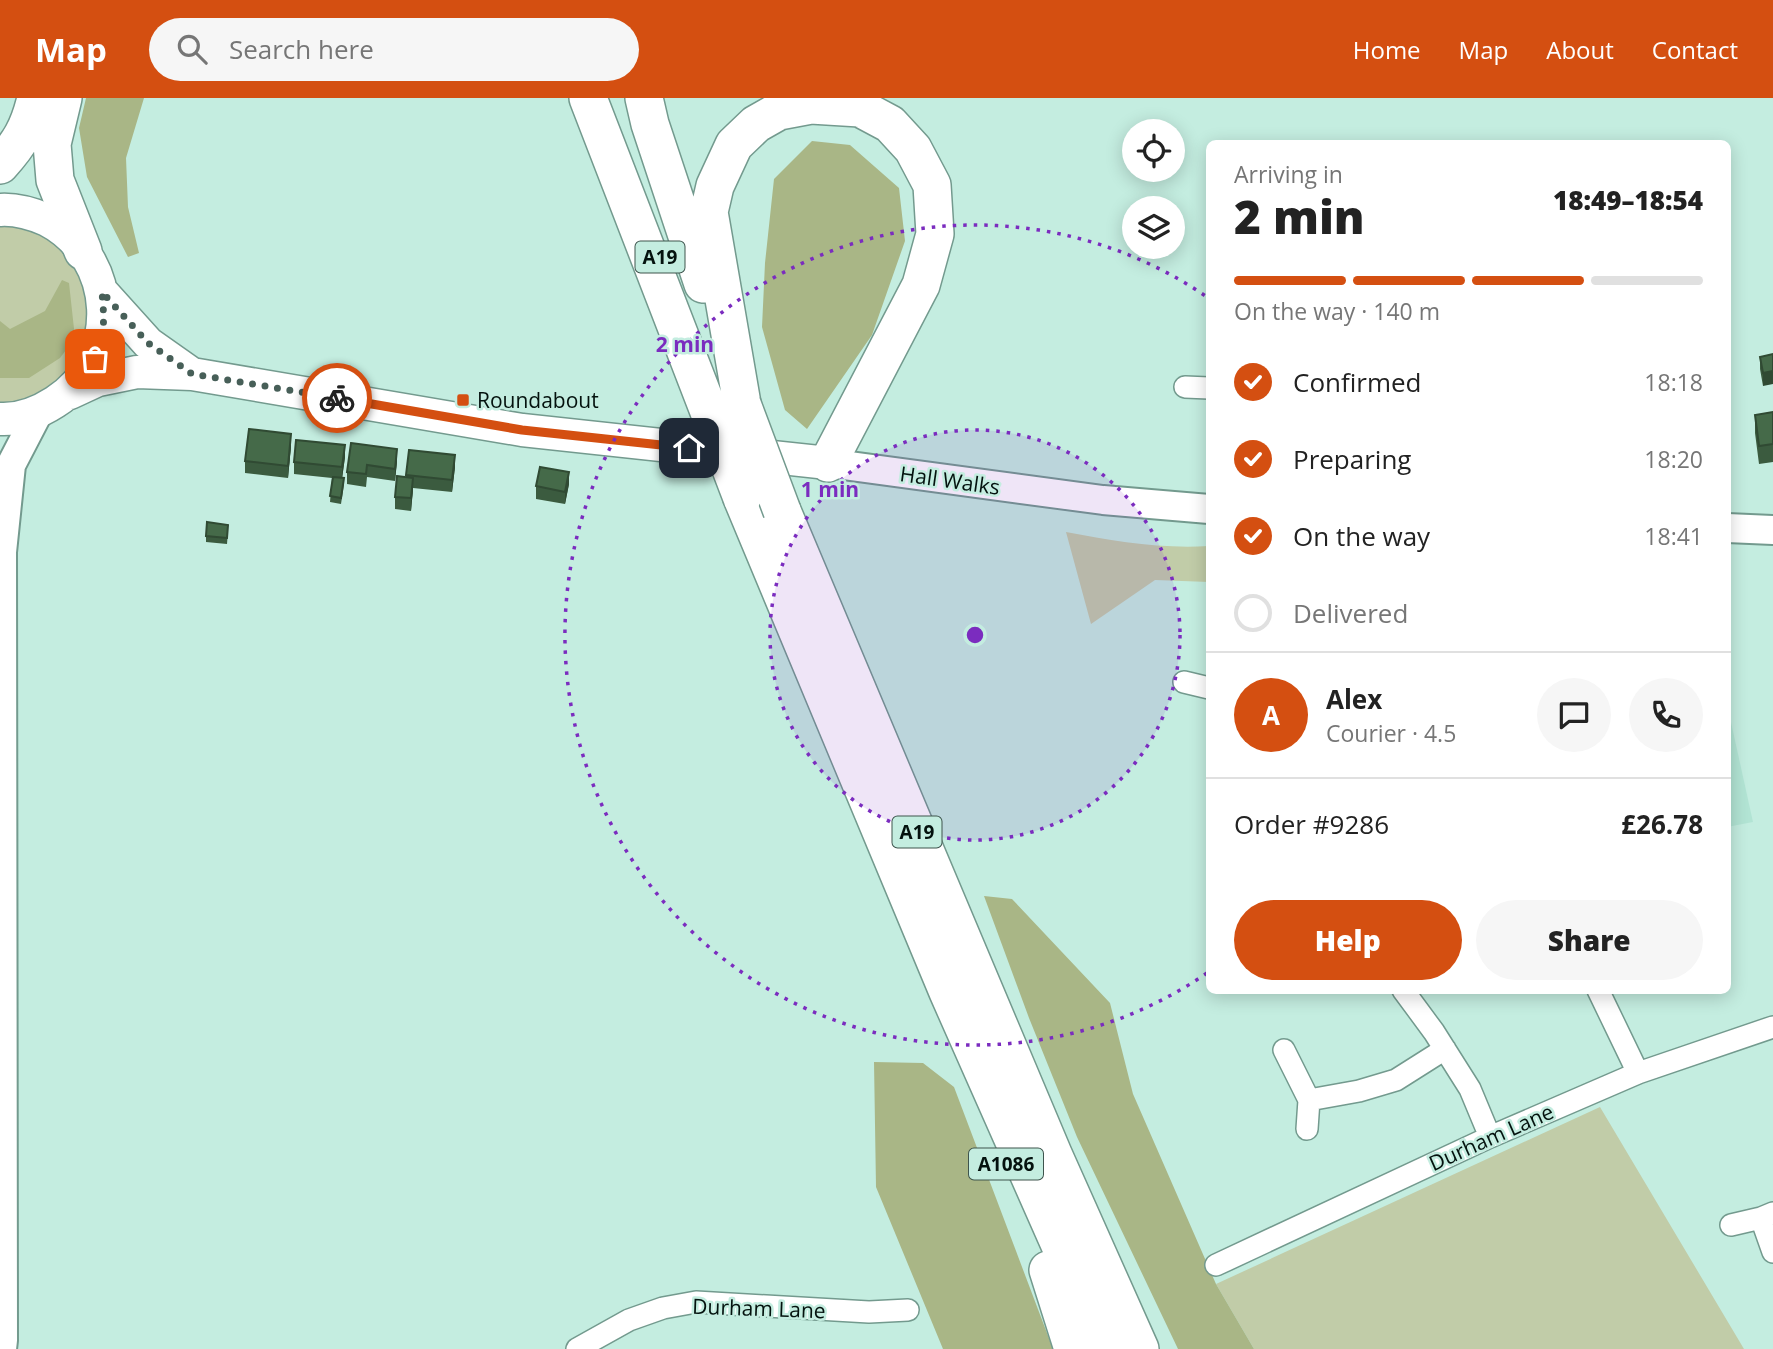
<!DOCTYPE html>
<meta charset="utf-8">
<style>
body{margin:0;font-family:"Open Sans",sans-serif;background:#f6f6f6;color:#222;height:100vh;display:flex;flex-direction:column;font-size:26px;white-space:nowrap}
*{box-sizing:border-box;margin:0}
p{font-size:23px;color:#767676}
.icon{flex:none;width:38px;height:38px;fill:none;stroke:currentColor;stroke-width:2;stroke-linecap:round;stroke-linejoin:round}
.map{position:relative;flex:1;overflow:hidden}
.sheet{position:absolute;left:1206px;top:42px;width:525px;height:854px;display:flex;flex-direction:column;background:#fff;border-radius:10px;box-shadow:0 4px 18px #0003}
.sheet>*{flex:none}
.controls{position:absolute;left:1122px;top:21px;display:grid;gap:14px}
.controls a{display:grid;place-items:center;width:63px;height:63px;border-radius:50%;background:#fff;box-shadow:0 4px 18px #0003;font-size:35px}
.pin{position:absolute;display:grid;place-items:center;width:60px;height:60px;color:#fff;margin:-30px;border-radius:14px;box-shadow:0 4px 10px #0006}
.courier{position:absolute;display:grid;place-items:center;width:70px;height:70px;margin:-35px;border:5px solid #d44f11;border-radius:50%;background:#fff;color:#222;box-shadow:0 2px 9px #0007}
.head em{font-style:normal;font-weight:800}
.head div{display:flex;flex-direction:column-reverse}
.head{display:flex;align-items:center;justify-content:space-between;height:119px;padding:0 28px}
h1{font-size:46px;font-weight:800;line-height:52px}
.bar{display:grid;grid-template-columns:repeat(4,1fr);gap:10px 7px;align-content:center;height:84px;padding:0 28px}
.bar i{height:9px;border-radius:5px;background:#e0e0e0}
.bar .active{background:#d44f11}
.bar p{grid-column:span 4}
.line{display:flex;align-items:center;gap:18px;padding:0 28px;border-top:2px solid #e0e0e0}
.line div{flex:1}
.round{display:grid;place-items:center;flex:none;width:74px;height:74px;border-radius:37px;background:#f6f6f6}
ol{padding:0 28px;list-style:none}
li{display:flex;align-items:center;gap:21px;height:77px}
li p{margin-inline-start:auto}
li .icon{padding:7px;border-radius:50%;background:#d44f11;color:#fff;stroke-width:4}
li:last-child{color:#767676}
li i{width:38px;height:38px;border:4px solid #e0e0e0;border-radius:50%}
.button{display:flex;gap:14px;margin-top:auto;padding:14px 28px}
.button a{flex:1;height:80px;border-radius:42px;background:#d44f11;color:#fff;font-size:28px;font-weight:800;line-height:80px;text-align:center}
.button a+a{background:#f6f6f6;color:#222}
header{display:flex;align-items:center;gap:42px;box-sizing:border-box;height:98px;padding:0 35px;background:#d44f11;color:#fff}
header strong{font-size:33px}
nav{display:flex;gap:38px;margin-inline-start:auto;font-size:24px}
.search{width:490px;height:63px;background:#f6f6f6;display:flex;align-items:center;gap:18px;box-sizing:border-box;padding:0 24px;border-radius:38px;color:#767676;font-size:26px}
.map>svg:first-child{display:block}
.built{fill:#b2e4d4}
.green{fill:#c1cca8}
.forest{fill:#a9b686}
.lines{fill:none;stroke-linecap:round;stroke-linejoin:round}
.street-casing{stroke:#739a8e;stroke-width:24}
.secondary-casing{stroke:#739a8e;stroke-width:32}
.primary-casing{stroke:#739a8e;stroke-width:35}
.highway-casing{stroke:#739a8e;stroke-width:40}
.street{stroke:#fff;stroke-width:21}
.secondary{stroke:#fff;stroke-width:28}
.primary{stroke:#fff;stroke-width:32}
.highway{stroke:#fff;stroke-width:37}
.highway-bridge-casing{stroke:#739a8e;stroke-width:40;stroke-linecap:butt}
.highway-bridge{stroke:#fff;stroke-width:37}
.wall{fill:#3b5b3f}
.shaded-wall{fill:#304a33}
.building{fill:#456a49;stroke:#304a33;stroke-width:2}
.done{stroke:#475f58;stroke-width:7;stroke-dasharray:0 12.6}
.route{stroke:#d44f11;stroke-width:9}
.ring{fill:none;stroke:#7b2cbf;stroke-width:3.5;stroke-dasharray:3.5 7}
.poi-dot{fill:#d44f11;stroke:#c4ede0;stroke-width:2.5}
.labels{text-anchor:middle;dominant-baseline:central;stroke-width:5;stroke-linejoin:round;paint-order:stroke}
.shield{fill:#c4ede0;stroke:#3e544d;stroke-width:2}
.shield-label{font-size:19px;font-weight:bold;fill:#04120e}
.poi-label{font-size:21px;fill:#04120e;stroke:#c4ede0;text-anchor:start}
.street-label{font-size:21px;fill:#04120e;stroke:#c4ede0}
.centre{fill:#7b2cbf;stroke:#c4ede0;stroke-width:3.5}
.ring-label{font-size:21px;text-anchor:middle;font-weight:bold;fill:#7b2cbf;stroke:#c4ede0;stroke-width:5;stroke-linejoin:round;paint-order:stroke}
</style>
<header>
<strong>Map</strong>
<div class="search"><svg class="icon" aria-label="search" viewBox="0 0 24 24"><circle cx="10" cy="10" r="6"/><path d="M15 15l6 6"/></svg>Search here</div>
<nav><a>Home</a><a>Map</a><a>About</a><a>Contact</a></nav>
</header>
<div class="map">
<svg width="1773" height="1251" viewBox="0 0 1773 1251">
<rect width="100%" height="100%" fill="#c4ede0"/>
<path class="built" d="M1727,606L1753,724L1727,729Z"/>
<path class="green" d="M0,124L33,131L67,155L83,182L90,215L88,234L77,261L46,294L17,306L0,307Z
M1066,434C1113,443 1160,451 1209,448V484L1155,482L1091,526Z
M1600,1009L1744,1251H1254L1216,1186Z"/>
<path class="forest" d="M86,0H144L126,60L128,109L139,155L128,159L87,79L79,30Z
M812,43L850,47L899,90L905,143L872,237L807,331L785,312L762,229L765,165L774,81Z
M62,182L69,185L75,240L60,260L29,280H0V223L10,231L45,213Z
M984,798L1012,801L1110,905L1133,996L1216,1186L1254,1251H1178L1077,1039L1029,920Z
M874,964L923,965L954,989L1053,1251H943L876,1089Z"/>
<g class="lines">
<defs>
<path id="street" d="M1185,289L1209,290
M1184,584L1209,590
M1403,892L1434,934L1470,991L1490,1039
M1598,892L1638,975
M1284,952L1309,1002L1307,1031
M1309,1002L1359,993L1396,982L1445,951
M1761,1120L1773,1154
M1731,1127L1761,1120L1773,1115
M1216,1167L1490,1039L1638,975L1773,929
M577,1251L629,1222L663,1210L696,1204L869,1214L908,1212"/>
<path id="secondary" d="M828,365L1103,402L1209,411
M1727,430L1773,432
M2,1251L3,1242L2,454L11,367L38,315"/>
<path id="primary" d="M0,112C15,111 33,116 47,122C118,159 123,261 55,304C38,315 21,322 0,321
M102,194L148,245L192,276
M70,295L98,282L137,274L192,276L522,332L828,365"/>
<path id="highway" d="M63,0L52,46L55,82L83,153
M588,0L710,316
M644,0L650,26L703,186
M0,67C20,45 29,30 36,0
M742,306L709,114L715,88L734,47L756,26L779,13L811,7L860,10L890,26L913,51L932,87L935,136L921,187L828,365
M742,400L948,894L1106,1251
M782,413L1053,1056L1140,1251
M1048,1172L1073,1251"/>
</defs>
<use href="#street" class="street-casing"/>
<use href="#secondary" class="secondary-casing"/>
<use href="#primary" class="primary-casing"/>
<use href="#highway" class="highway-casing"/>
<use href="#street" class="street"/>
<use href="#secondary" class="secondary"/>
<use href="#primary" class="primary"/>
<use href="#highway" class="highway"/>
<defs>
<path id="highway-bridge" d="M742,306L782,413
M710,316L742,400"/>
</defs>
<use href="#highway-bridge" class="highway-bridge-casing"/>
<use href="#highway-bridge" class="highway-bridge"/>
</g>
<path class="wall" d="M1773,256L1763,288L1760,271V259Z
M1773,314V364L1759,366L1755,335V317Z
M351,345L397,363L395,383L367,379L366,389L347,386V374Z
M291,348L288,380L245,375V363Z
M409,352L455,369L452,394L413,390L411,413L395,411V399L406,379Z
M345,359L342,380L344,386L341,406L330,404L332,380L294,376V364Z
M569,386L565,406L536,401V388Z
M228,433L227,446L206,444V438Z"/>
<path class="shaded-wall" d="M1773,273V286L1763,288V275Z
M291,336V348L288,380V368Z
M345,347V359L342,381V369Z
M397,351V363L395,383V371Z
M455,357V369L452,394V382Z
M569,374V386L565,406V394Z
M413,380V392L411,413V400Z"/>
<path class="building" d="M1773,256V273L1763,275L1760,259Z
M1773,314V346L1759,348L1755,317Z
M249,331L291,336L288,368L245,363Z
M296,342L345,347L342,369L294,364Z
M351,345L397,351L395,371L367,367L366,376L347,374Z
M409,352L455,357L452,382L406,377Z
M540,369L569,374L565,394L536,388Z
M397,378L413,380L411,400L395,399Z
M333,379L344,380L341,400L330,398Z
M207,424L228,427L227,440L206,438Z"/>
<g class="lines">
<path class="done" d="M95,261L101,239L104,221L102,194L148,245L192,276L337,300"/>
<path class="route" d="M337,300L522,332L689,350"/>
</g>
<circle cx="975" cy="537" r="205" fill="#7b2cbf" fill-opacity=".12"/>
<g class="ring">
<circle cx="975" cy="537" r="205"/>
<path d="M1207 875A410 410 0 1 1 1207 199"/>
</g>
<rect class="poi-dot" x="456" y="295" width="14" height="14" rx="3.5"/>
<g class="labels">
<g class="shield">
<rect x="635.5" y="143.5" width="49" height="31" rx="5"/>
<rect x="892.5" y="718.5" width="49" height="31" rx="5"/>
<rect x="969" y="1050.5" width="74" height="31" rx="5"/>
</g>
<g class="shield-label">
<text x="660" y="159">A19</text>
<text x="917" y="734">A19</text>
<text x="1006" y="1066">A1086</text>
</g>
<g class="poi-label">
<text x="477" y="302">Roundabout</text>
</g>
<g class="street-label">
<text transform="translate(950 382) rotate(8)">Hall Walks</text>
<text transform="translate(1491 1039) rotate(-24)">Durham Lane</text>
<text transform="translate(759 1210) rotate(2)">Durham Lane</text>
</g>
</g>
<circle cx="975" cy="537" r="10" class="centre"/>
<g class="ring-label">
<text x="685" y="254">2 min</text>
<text x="830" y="399">1 min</text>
</g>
</svg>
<div class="controls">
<a><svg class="icon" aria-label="locate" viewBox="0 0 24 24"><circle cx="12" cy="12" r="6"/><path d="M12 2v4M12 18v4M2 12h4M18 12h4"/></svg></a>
<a><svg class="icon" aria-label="layers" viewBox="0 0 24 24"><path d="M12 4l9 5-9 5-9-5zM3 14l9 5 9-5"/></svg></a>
</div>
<div class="pin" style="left:95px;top:261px;background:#ea580c"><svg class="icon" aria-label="bag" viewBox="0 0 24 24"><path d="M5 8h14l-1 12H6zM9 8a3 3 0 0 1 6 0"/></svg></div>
<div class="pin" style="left:689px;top:350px;background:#1f2937"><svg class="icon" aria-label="home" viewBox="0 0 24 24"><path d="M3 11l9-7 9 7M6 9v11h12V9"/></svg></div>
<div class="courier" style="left:337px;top:300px"><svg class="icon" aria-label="bike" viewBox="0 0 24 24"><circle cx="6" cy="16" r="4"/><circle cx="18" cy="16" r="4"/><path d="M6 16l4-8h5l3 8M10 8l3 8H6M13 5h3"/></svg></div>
<section class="sheet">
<div class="head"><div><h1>2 min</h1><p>Arriving in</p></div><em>18:49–18:54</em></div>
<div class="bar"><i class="active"></i><i class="active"></i><i class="active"></i><i></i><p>On the way · 140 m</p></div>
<ol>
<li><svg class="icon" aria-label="check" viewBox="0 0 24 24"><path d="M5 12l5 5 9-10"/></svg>Confirmed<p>18:18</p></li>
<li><svg class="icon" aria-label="check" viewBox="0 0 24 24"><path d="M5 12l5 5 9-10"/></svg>Preparing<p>18:20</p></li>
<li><svg class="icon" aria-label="check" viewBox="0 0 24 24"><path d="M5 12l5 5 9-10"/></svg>On the way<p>18:41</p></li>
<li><i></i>Delivered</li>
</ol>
<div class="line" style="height:126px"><b class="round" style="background:#d44f11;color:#fff">A</b><div><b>Alex</b><p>Courier · 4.5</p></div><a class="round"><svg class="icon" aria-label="chat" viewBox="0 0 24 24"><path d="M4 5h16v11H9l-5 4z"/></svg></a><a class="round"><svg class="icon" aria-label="phone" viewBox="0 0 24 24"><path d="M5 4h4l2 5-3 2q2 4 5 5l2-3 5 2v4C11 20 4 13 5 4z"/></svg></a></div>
<div class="line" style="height:91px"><div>Order #9286</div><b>£26.78</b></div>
<div class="button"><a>Help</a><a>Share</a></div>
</section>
</div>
